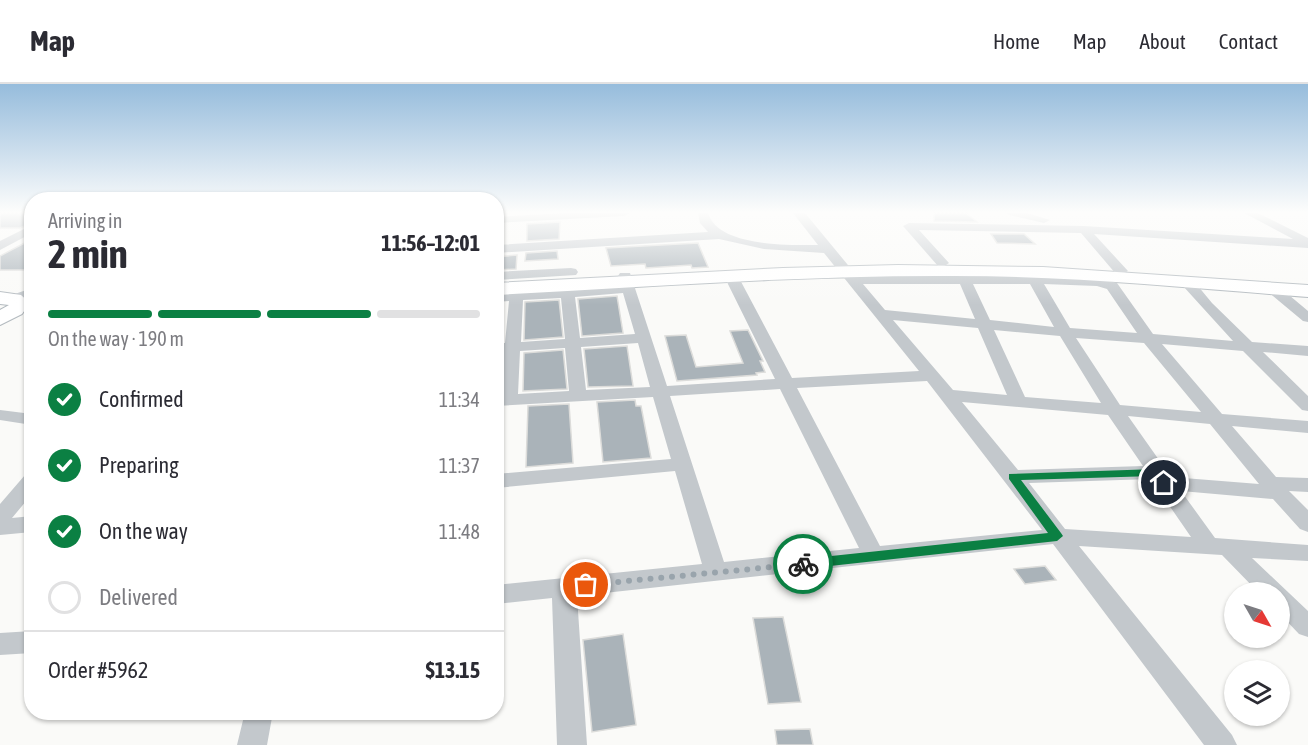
<!DOCTYPE html>
<meta charset="utf-8">
<style>
body{margin:0;font-family:"Asap Condensed",sans-serif;background:#f7f7f7;color:#2b2b33;height:100vh;display:flex;flex-direction:column;font-size:22px;white-space:nowrap}
*{box-sizing:border-box;margin:0}
p{font-size:20px;color:#7c7c81}
.icon{flex:none;width:33px;height:33px;fill:none;stroke:currentColor;stroke-width:2;stroke-linecap:round;stroke-linejoin:round}
.map{position:relative;flex:1;overflow:hidden}
.drawer{position:absolute;left:24px;top:108px;width:480px;height:528px;display:flex;flex-direction:column;background:#fff;border-radius:24px;box-shadow:0 2px 4px #0004}
.drawer>*{flex:none}
.needle{width:39px;rotate:129deg}
.tools{position:absolute;left:1224px;top:498px;display:grid;gap:12px}
.tools a{display:grid;place-items:center;width:66px;height:66px;border-radius:50%;background:#fff;box-shadow:0 2px 4px #0004;font-size:30px}
.pin{position:absolute;display:grid;place-items:center;width:51px;height:51px;color:#fff;margin:-26px;border:3px solid #fff;border-radius:50%;box-shadow:0 2px 6px #0007}
.courier{position:absolute;display:grid;place-items:center;width:60px;height:60px;margin:-30px;border:4px solid #0b8043;border-radius:50%;background:#fff;color:#222;box-shadow:0 2px 8px #0007}
.summary em{font-style:normal;font-weight:700}
.summary div{display:flex;flex-direction:column-reverse}
.summary{display:flex;align-items:center;justify-content:space-between;height:102px;padding:0 24px}
h1{font-size:39px;font-weight:700;line-height:45px}
.bar{display:grid;grid-template-columns:repeat(4,1fr);gap:9px 6px;align-content:center;height:72px;padding:0 24px}
.bar i{height:8px;border-radius:4px;background:#e1e1e2}
.bar .active{background:#0b8043}
.bar p{grid-column:span 4}
.line{display:flex;align-items:center;gap:15px;padding:0 24px;border-top:2px solid #e1e1e2}
.line div{flex:1}
ol{padding:0 24px;list-style:none}
li{display:flex;align-items:center;gap:18px;height:66px}
li p{margin-inline-start:auto}
li .icon{padding:6px;border-radius:50%;background:#0b8043;color:#fff;stroke-width:4}
li:last-child{color:#7c7c81}
li i{width:33px;height:33px;border:3px solid #e1e1e2;border-radius:50%}
header{display:flex;align-items:center;gap:36px;box-sizing:border-box;height:84px;padding:0 30px;background:#fff;border-bottom:2px solid #e1e1e2}
header strong{font-size:28px}
nav{display:flex;gap:33px;margin-inline-start:auto;font-size:21px}
.map>svg:first-child{display:block}
.building{fill:#aab3b9;stroke:#dcdcda;stroke-width:1.5}
.lines{fill:none;stroke-linecap:round;stroke-linejoin:round}
.secondary-casing{stroke:#b3babf;stroke-width:2}
.street{fill:#c3c8cc;fill-rule:evenodd}
.secondary{fill:#fff;fill-rule:evenodd}
.route{fill:#0b8043}
.done{stroke:#99a4ac;stroke-width:6;stroke-dasharray:0 10.8}
</style>
<header>
<strong>Map</strong>
<nav><a>Home</a><a>Map</a><a>About</a><a>Contact</a></nav>
</header>
<div class="map">
<svg width="1308" height="661" viewBox="0 0 1308 661">
<rect width="100%" height="100%" fill="#fafaf8"/>
<path class="building" d="M0,129H32V139L20,144H0Z
M934,129H966L977,138L934,137Z
M560,138L559,155L527,157V140Z
M991,150H1024L1035,160L997,159Z
M32,155V186H0V172Z
M698,159L708,183L692,184L691,181L646,184L645,180L611,182L606,164Z
M557,167L558,175L525,177L526,169Z
M517,171L516,185L496,186V173Z
M617,212L623,249L582,252L578,215Z
M559,216L563,253L524,256L525,218Z
M748,246L763,277H760L765,288L756,289L757,291L677,297L665,252L686,251L696,283L743,279L730,247Z
M627,262L633,302L588,303L584,265Z
M563,266L567,305L523,307L524,269Z
M635,316L636,322H641L651,374L603,378L597,318Z
M569,320L573,379L526,383L528,322Z
M1045,482L1056,496L1025,500L1014,485Z
M783,533L801,618L768,620L753,534Z
M623,550L636,641L592,648L583,556Z
M810,645L813,661H777L775,646Z"/>
<g class="lines">
<defs>
<path id="secondary" d="M898,181L1043,183L1308,201V213C1190,204 1073,192 955,192C802,191 649,203 496,211V199L783,184Z
M0,208L21,211L30,219L22,230L0,241V226L9,221L0,220Z"/>
</defs>
<use href="#secondary" class="secondary-casing"/>
<path class="street" d="M564,129H630L624,132L496,139V133Z
M698,129H708C718,163 789,161 818,161L793,129H805L857,192H959L964,190L969,192L1098,194L1117,199L1153,250L1233,257L1183,202L1181,199L1188,195L1193,196L1212,219L1252,258L1308,262V272L1263,268L1308,312V327L1302,326L1243,267L1162,260L1222,330L1308,337V349L1232,342L1276,393L1308,394V408L1289,407L1308,426V448L1300,445L1273,415L1181,407L1215,454L1308,461V477L1252,474L1308,527V553L1299,550L1280,530V508H1258L1222,471L1079,462L1232,651L1237,661H1204L1053,460L577,512L587,661H557L552,514L496,520V501L702,480L675,387L496,404V390L671,375L653,313L496,322V312L501,311L504,268L496,269V259H505L509,217L496,218V210L621,201L618,192L620,189H630L667,302L775,295L724,192L731,188L738,192L792,294L919,287L824,169L764,165L719,155L496,169V161L708,148L700,139ZM863,200H960L975,235L885,226ZM973,200H1030L1054,243L990,236ZM1044,200L1097,202L1107,205L1137,249L1070,244ZM623,209L635,250L580,254L575,213ZM561,214L565,255L521,258L523,216ZM893,236L978,244L1007,311L953,306ZM994,246L1060,252L1101,319L1025,313ZM1076,254L1144,259L1201,328L1120,321ZM638,259L650,303L586,306L581,263ZM565,264L569,307L518,310L520,267ZM927,297L1042,446L880,462L797,304ZM780,305L859,464L724,478L670,312ZM962,318L1108,331L1143,382L1018,386ZM1128,332L1210,340L1259,400L1171,393ZM1151,395L1191,453L1065,445L1029,399Z
M1007,129H1027L1050,136L1044,139L1009,131Z
M1244,129H1258L1308,154V164L1094,150L1128,187L1121,191L1116,190L1081,149L919,146L949,179L943,183L938,182L903,142L909,139L1084,142L1293,155Z
M32,141V149L0,166V157Z
M571,184L576,185L578,188L576,191L496,196V188Z
M1272,200L1277,201L1308,227V238L1303,237L1267,207L1265,204L1267,201Z
M32,204V213L14,219L7,215L9,212Z
M0,326L32,330V341L0,336Z
M32,389V410L12,434L32,432V448L0,451V420L25,391Z
M32,547V569L0,571V549Z
M245,628H273L267,661H237Z"/>
<use href="#secondary" class="secondary"/>
</g>
<linearGradient id="sky" x2="0" y2="1"><stop stop-color="#96bcdc"/><stop offset="0.58" stop-color="#fdfdfc"/><stop offset="1" stop-color="#fdfdfc" stop-opacity="0"/></linearGradient>
<rect width="1308" height="221" fill="url(#sky)"/>
<path class="route" d="M1157,385C1162,386 1171,396 1168,401H1160L1154,392L1021,396L1061,449L1063,452L1057,457L803,485L797,480L803,475L1048,449L1009,395V390Z"/>
<g class="lines">
<path class="done" d="M586,501L803,480"/>
</g>
</svg>
<div class="tools">
<a><svg class="needle" viewBox="-14 -14 28 28"><path d="M0-13l5 13h-10z" fill="#e53935"/><path d="M0 13l5-13h-10z" fill="#7c7c81"/></svg></a>
<a><svg class="icon" aria-label="layers" viewBox="0 0 24 24"><path d="M12 4l9 5-9 5-9-5zM3 14l9 5 9-5"/></svg></a>
</div>
<div class="pin" style="left:586px;top:501px;background:#ea580c"><svg class="icon" aria-label="bag" viewBox="0 0 24 24"><path d="M5 8h14l-1 12H6zM9 8a3 3 0 0 1 6 0"/></svg></div>
<div class="pin" style="left:1164px;top:399px;background:#1f2937"><svg class="icon" aria-label="home" viewBox="0 0 24 24"><path d="M3 11l9-7 9 7M6 9v11h12V9"/></svg></div>
<div class="courier" style="left:803px;top:480px"><svg class="icon" aria-label="bike" viewBox="0 0 24 24"><circle cx="6" cy="16" r="4"/><circle cx="18" cy="16" r="4"/><path d="M6 16l4-8h5l3 8M10 8l3 8H6M13 5h3"/></svg></div>
<section class="drawer">
<div class="summary"><div><h1>2 min</h1><p>Arriving in</p></div><em>11:56–12:01</em></div>
<div class="bar"><i class="active"></i><i class="active"></i><i class="active"></i><i></i><p>On the way · 190 m</p></div>
<ol>
<li><svg class="icon" aria-label="check" viewBox="0 0 24 24"><path d="M5 12l5 5 9-10"/></svg>Confirmed<p>11:34</p></li>
<li><svg class="icon" aria-label="check" viewBox="0 0 24 24"><path d="M5 12l5 5 9-10"/></svg>Preparing<p>11:37</p></li>
<li><svg class="icon" aria-label="check" viewBox="0 0 24 24"><path d="M5 12l5 5 9-10"/></svg>On the way<p>11:48</p></li>
<li><i></i>Delivered</li>
</ol>
<div class="line" style="height:78px"><div>Order #5962</div><b>$13.15</b></div>
</section>
</div>
